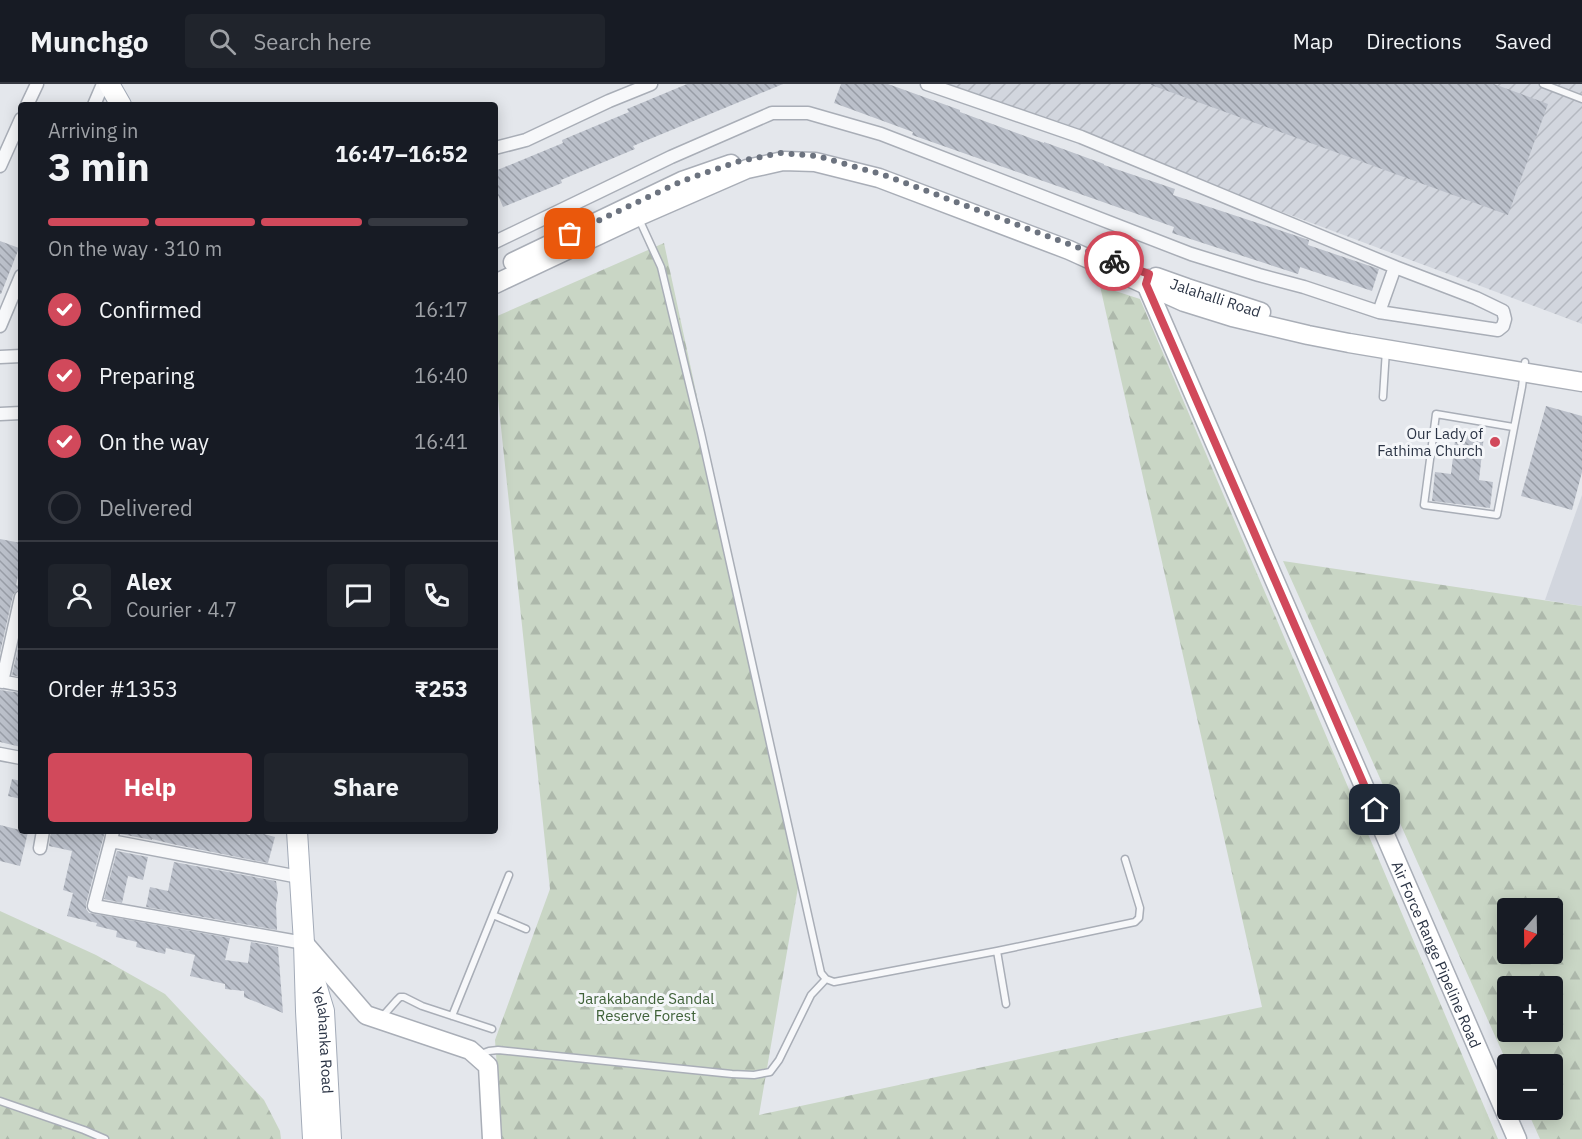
<!DOCTYPE html>
<meta charset="utf-8">
<style>
body{margin:0;font-family:"IBM Plex Sans",sans-serif;background:#20242c;color:#f1f3f6;height:100vh;display:flex;flex-direction:column;font-size:22px;white-space:nowrap}
*{box-sizing:border-box;margin:0}
p{font-size:20px;color:#9ea1a6}
.icon{flex:none;width:33px;height:33px;fill:none;stroke:currentColor;stroke-width:2;stroke-linecap:round;stroke-linejoin:round}
.map{position:relative;flex:1;overflow:hidden}
.sheet{position:absolute;left:18px;top:18px;width:480px;height:732px;display:flex;flex-direction:column;background:#171b24;border-radius:6px;box-shadow:0 3px 15px #0003}
.sheet>*{flex:none}
.needle{width:39px;rotate:200deg}
.controls{position:absolute;left:1497px;top:814px;display:grid;gap:12px}
.controls a{display:grid;place-items:center;width:66px;height:66px;border-radius:6px;background:#171b24;box-shadow:0 3px 15px #0003;font-size:30px}
.pin{position:absolute;display:grid;place-items:center;width:51px;height:51px;color:#fff;margin:-26px;border-radius:12px;box-shadow:0 3px 9px #0006}
.courier{position:absolute;display:grid;place-items:center;width:60px;height:60px;margin:-30px;border:4px solid #d1495b;border-radius:50%;background:#fff;color:#222;box-shadow:0 2px 8px #0007}
.headline em{font-style:normal;font-weight:700}
.headline div{display:flex;flex-direction:column-reverse}
.headline{display:flex;align-items:center;justify-content:space-between;height:102px;padding:0 30px}
h1{font-size:39px;font-weight:700;line-height:45px}
.bar{display:grid;grid-template-columns:repeat(4,1fr);gap:9px 6px;align-content:center;height:72px;padding:0 30px}
.bar i{height:8px;border-radius:4px;background:#363941}
.bar .selected{background:#d1495b}
.bar p{grid-column:span 4}
.line{display:flex;align-items:center;gap:15px;padding:0 30px;border-top:2px solid #363941}
.line div{flex:1}
.round{display:grid;place-items:center;flex:none;width:63px;height:63px;border-radius:6px;background:#20242c}
ol{padding:0 30px;list-style:none}
li{display:flex;align-items:center;gap:18px;height:66px}
li p{margin-inline-start:auto}
li .icon{padding:6px;border-radius:50%;background:#d1495b;color:#fff;stroke-width:4}
li:last-child{color:#9ea1a6}
li i{width:33px;height:33px;border:3px solid #363941;border-radius:50%}
.button{display:flex;gap:12px;margin-top:auto;padding:12px 30px}
.button a{flex:1;height:69px;border-radius:6px;background:#d1495b;color:#fff;font-size:24px;font-weight:700;line-height:69px;text-align:center}
.button a+a{background:#20242c;color:#f1f3f6}
header{display:flex;align-items:center;gap:36px;box-sizing:border-box;height:84px;padding:0 30px;background:#171b24;border-bottom:2px solid #363941}
header strong{font-size:28px}
nav{display:flex;gap:33px;margin-inline-start:auto;font-size:21px}
.search{width:420px;height:54px;background:#20242c;display:flex;align-items:center;gap:15px;box-sizing:border-box;padding:0 21px;border-radius:6px;color:#9ea1a6;font-size:22px}
.map>svg:first-child{display:block}
.built{fill:#d2d6de}
.industrial{fill:url(#industrial-furrows)}
.forest{fill:url(#forest-firs);fill-rule:evenodd}
.building{fill:url(#building-back-hatch)}
.lines{fill:none;stroke-linecap:round;stroke-linejoin:round}
.lane-casing{stroke:#a9aeb7;stroke-width:9}
.street-casing{stroke:#a9aeb7;stroke-width:15}
.secondary-casing{stroke:#a9aeb7;stroke-width:21}
.primary-casing{stroke:#a3abb8;stroke-width:22}
.lane{stroke:#f7f8fa;stroke-width:6}
.street{stroke:#f7f8fa;stroke-width:12}
.secondary{stroke:#fff;stroke-width:18}
.primary{stroke:#fff;stroke-width:20}
.done{stroke:#6c737f;stroke-width:6;stroke-dasharray:0 10.8}
.route{stroke:#d1495b;stroke-width:8}
.poi-dot{fill:#d1495b;stroke:#f4f6f9;stroke-width:2}
.labels{text-anchor:middle;dominant-baseline:central;stroke-width:6;stroke-linejoin:round;paint-order:stroke}
.street-label{font-size:15px;fill:#2b3445;stroke:#f4f6f9}
.poi-label{font-size:15px;fill:#2b3445;stroke:#f4f6f9;text-anchor:end}
.park-label{font-size:15px;fill:#3f6138;stroke:#f4f6f9}
</style>
<header>
<strong>Munchgo</strong>
<div class="search"><svg class="icon" aria-label="search" viewBox="0 0 24 24"><circle cx="10" cy="10" r="6"/><path d="M15 15l6 6"/></svg>Search here</div>
<nav><a>Map</a><a>Directions</a><a>Saved</a></nav>
</header>
<div class="map">
<svg width="1582" height="1055" viewBox="0 0 1582 1055">
<defs>
<pattern id="industrial-furrows" width="10" height="10" patternUnits="userSpaceOnUse" patternTransform="scale(1.5)"><rect width="10" height="10" fill="#d2d6de"/><path d="M-1 1l2-2M0 10L10 0M9 11l2-2" fill="none" stroke="#b4b8c0"/></pattern>
<pattern id="forest-firs" width="22" height="20" patternUnits="userSpaceOnUse" patternTransform="scale(1.5)"><rect width="22" height="20" fill="#c9d6c5"/><path d="M5 1l3.5 6h-7zM16 11l3.5 6h-7z" fill="#adb8ab"/></pattern>
<pattern id="building-back-hatch" width="6" height="6" patternUnits="userSpaceOnUse" patternTransform="scale(1.5)"><rect width="6" height="6" fill="#bbc0ca"/><path d="M-1 5l2 2M0 0l6 6M5-1l2 2" fill="none" stroke="#989da6"/></pattern>
</defs>
<rect width="100%" height="100%" fill="#e4e7ec"/>
<path class="built" d="M1582,411V522L1545,516Z"/>
<path class="industrial" d="M939,0H1582V240Z"/>
<path class="forest" d="M664,159L800,792L759,1031L1262,923L1100,202L1140,215L1498,1055H502L495,956L550,805L495,287V233Z
M1283,477L1582,522V1055H1540L1527,1026H1552V981H1508ZM1508,825H1552V870H1508ZM1508,903H1552V948H1508Z
M0,827L96,871L165,910L264,1016L280,1047L281,1055H0Z"/>
<path class="building" d="M687,0H783L633,62L635,65L561,96L562,99L503,123L495,104V87L563,59L562,56L629,28L627,25Z
M841,0H888L960,26V28L1044,59V58L1104,80V81L1175,105L1173,111L1303,154L1309,156L1308,161L1379,185L1372,207L1300,183L1298,190L1172,149L1174,143L912,51L913,48L834,19Z
M1151,0H1494L1548,20L1508,131L1151,1Z
M0,157L19,164L1,210H0Z
M1546,322L1582,332V388L1572,426L1521,412Z
M1456,348L1484,351L1479,396L1493,398L1490,424L1432,417L1435,388L1451,390Z
M0,455L21,459V479L16,501L19,502L18,505L13,511L0,569Z
M21,551V593L12,591Z
M0,606L21,609V663L0,658Z
M12,695L21,697V715L8,712Z
M0,741L28,748L20,782L0,777Z
M51,747H105L86,820V825L89,829L230,854L225,876L248,879L251,858L278,863L283,929L244,913V907L225,905V900L190,892L195,871L166,864L165,870L136,863L137,858L116,853L117,847L96,842L97,839L67,832L73,809L63,806L72,767L49,762Z
M121,747H233L250,751L251,747H253L275,753L268,779L172,760L152,755V756L121,750Z
M117,767L148,773L143,796L128,792L122,819L104,815Z
M174,778L276,797L278,810L276,821L277,846L146,823L150,803L168,807Z"/>
<g class="lines">
<defs>
<path id="lane" d="M1543,0L1582,15
M639,135L661,183L701,349L821,889L826,895L834,898L997,867L1135,838L1139,834L1140,824L1125,775
M1383,313L1386,266
M1513,343L1436,330L1424,421L1497,431L1522,303L1525,278
M493,831L526,845
M997,867L1006,920
M452,932L509,791
M382,933L397,916L400,913H404L422,922L492,945
M481,970L489,967L498,966L732,990L754,991L770,988L779,976L811,911L826,895
M0,1017L84,1046L105,1055"/>
<path id="street" d="M27,21L37,0
M94,21L103,0
M495,64L526,56L609,17L651,0
M0,82L21,35
M495,158L671,73L772,29H808L881,50L1191,170L1259,191L1304,203L1379,228L1498,246L1503,242L1505,235L1503,227L1476,214L1395,183L1081,53L927,0
M1379,228L1395,183
M0,242L21,192
M0,273L21,272
M0,330L21,329
M0,597L21,601
M2,598L21,513
M0,670L21,674
M113,747L111,757L299,793
M111,757L94,822L304,859
M40,764L43,747"/>
<g id="secondary">
<path d="M513,178L682,97L731,80"/>
<path id="s1" d="M1156,193L1187,204L1261,228"/>
<path id="s2" d="M1148,195L1146,200L1517,1055"/>
<path d="M495,200L637,133L747,85L783,77L815,78L879,94L1069,166L1184,218L1232,233L1308,251L1349,259L1582,298"/>
<path d="M304,859L366,931L470,966L488,982L492,1055"/>
</g>
<g id="primary">
<path d="M109,0L121,21"/>
<path d="M297,747L304,859L306,927L313,1055"/>
<path id="s3" d="M311,884L324,927L331,1055"/>
</g>
</defs>
<use href="#lane" class="lane-casing"/>
<use href="#street" class="street-casing"/>
<use href="#secondary" class="secondary-casing"/>
<use href="#primary" class="primary-casing"/>
<use href="#lane" class="lane"/>
<use href="#street" class="street"/>
<use href="#secondary" class="secondary"/>
<use href="#primary" class="primary"/>
</g>
<g class="lines">
<path class="done" d="M570,150L682,97L740,77L781,69L817,72L884,91L1114,177"/>
<path class="route" d="M1114,177L1149,190L1146,200L1375,726"/>
</g>
<circle class="poi-dot" cx="1495" cy="358" r="6"/>
<g class="labels">
<g class="street-label">
<text stroke="none"><textPath href="#s1" startOffset="63">Jalahalli Road</textPath></text>
<text stroke="none"><textPath href="#s2" startOffset="736">Air Force Range Pipeline Road</textPath></text>
<text stroke="none"><textPath href="#s3" startOffset="74">Yelahanka Road</textPath></text>
</g>
<g class="poi-label">
<text x="1483" y="349">Our Lady of<tspan x="1483" dy="17">Fathima Church</tspan></text>
</g>
<g class="park-label">
<text x="646" y="914">Jarakabande Sandal<tspan x="646" dy="17">Reserve Forest</tspan></text>
</g>
</g>
</svg>
<div class="controls">
<a><svg class="needle" viewBox="-14 -14 28 28"><path d="M0-13l5 13h-10z" fill="#e53935"/><path d="M0 13l5-13h-10z" fill="#9ea1a6"/></svg></a>
<a>+</a>
<a>−</a>
</div>
<div class="pin" style="left:570px;top:150px;background:#ea580c"><svg class="icon" aria-label="bag" viewBox="0 0 24 24"><path d="M5 8h14l-1 12H6zM9 8a3 3 0 0 1 6 0"/></svg></div>
<div class="pin" style="left:1375px;top:726px;background:#1f2937"><svg class="icon" aria-label="home" viewBox="0 0 24 24"><path d="M3 11l9-7 9 7M6 9v11h12V9"/></svg></div>
<div class="courier" style="left:1114px;top:177px"><svg class="icon" aria-label="bike" viewBox="0 0 24 24"><circle cx="6" cy="16" r="4"/><circle cx="18" cy="16" r="4"/><path d="M6 16l4-8h5l3 8M10 8l3 8H6M13 5h3"/></svg></div>
<section class="sheet">
<div class="headline"><div><h1>3 min</h1><p>Arriving in</p></div><em>16:47–16:52</em></div>
<div class="bar"><i class="selected"></i><i class="selected"></i><i class="selected"></i><i></i><p>On the way · 310 m</p></div>
<ol>
<li><svg class="icon" aria-label="check" viewBox="0 0 24 24"><path d="M5 12l5 5 9-10"/></svg>Confirmed<p>16:17</p></li>
<li><svg class="icon" aria-label="check" viewBox="0 0 24 24"><path d="M5 12l5 5 9-10"/></svg>Preparing<p>16:40</p></li>
<li><svg class="icon" aria-label="check" viewBox="0 0 24 24"><path d="M5 12l5 5 9-10"/></svg>On the way<p>16:41</p></li>
<li><i></i>Delivered</li>
</ol>
<div class="line" style="height:108px"><a class="round"><svg class="icon" aria-label="person" viewBox="0 0 24 24"><circle cx="12" cy="8" r="4"/><path d="M4 21q1-7 8-7t8 7"/></svg></a><div><b>Alex</b><p>Courier · 4.7</p></div><a class="round"><svg class="icon" aria-label="chat" viewBox="0 0 24 24"><path d="M4 5h16v11H9l-5 4z"/></svg></a><a class="round"><svg class="icon" aria-label="phone" viewBox="0 0 24 24"><path d="M5 4h4l2 5-3 2q2 4 5 5l2-3 5 2v4C11 20 4 13 5 4z"/></svg></a></div>
<div class="line" style="height:78px"><div>Order #1353</div><b>₹253</b></div>
<div class="button"><a>Help</a><a>Share</a></div>
</section>
</div>
